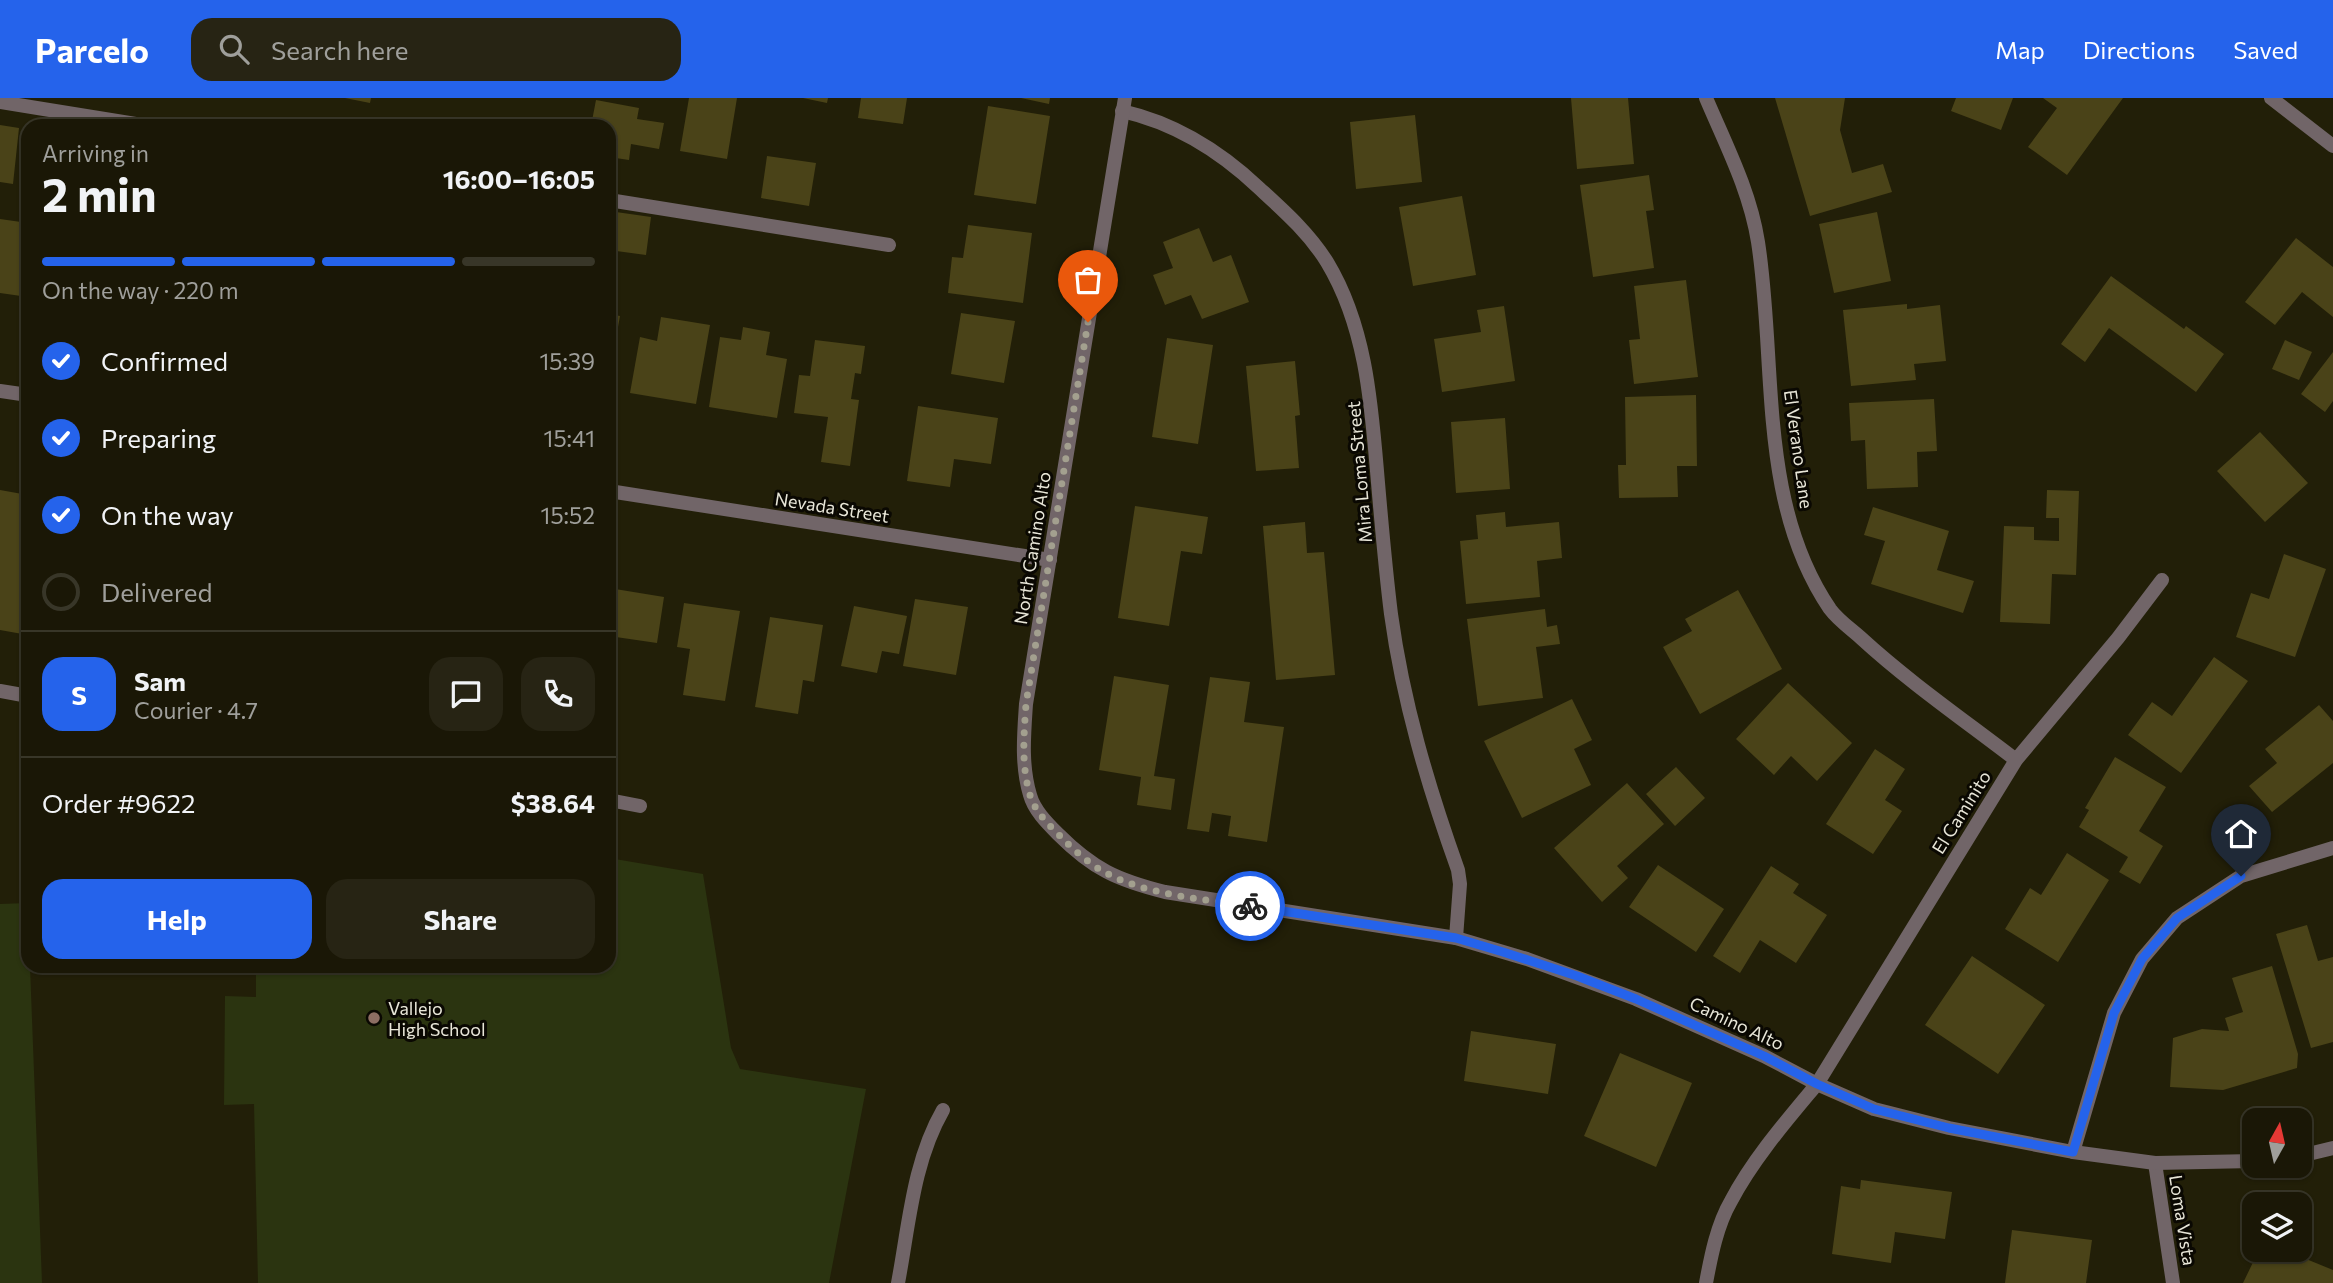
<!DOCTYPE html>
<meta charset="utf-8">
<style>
body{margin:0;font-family:Commissioner,sans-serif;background:#272414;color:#f1f3f6;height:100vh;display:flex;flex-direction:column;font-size:26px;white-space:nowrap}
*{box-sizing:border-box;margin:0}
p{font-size:23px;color:#9f9f9b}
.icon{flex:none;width:38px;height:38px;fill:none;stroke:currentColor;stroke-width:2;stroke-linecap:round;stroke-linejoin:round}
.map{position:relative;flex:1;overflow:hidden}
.sheet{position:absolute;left:21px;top:21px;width:595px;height:854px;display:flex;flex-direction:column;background:#1a1706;border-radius:21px;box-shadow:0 2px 5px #0004,0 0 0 2px #383628}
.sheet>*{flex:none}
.needle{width:46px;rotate:8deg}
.fabs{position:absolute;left:2242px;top:1010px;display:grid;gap:14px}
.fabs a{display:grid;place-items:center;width:70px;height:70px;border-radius:14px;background:#1a1706;box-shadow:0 2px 5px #0004,0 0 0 2px #383628;font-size:35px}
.pin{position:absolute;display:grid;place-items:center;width:60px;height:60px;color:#fff;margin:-72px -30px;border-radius:50% 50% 50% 0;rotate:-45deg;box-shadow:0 0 7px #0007}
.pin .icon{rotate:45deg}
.courier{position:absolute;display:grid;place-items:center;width:70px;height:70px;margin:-35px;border:5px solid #2563eb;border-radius:50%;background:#fff;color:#222;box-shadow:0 2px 9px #0007}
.headline em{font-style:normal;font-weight:700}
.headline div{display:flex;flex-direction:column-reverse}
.headline{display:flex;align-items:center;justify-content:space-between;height:119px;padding:0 21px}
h1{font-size:46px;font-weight:700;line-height:52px}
.bar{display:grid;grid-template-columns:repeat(4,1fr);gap:10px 7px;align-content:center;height:84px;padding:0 21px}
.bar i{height:9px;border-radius:5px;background:#383628}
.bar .current{background:#2563eb}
.bar p{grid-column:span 4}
.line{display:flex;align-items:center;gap:18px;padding:0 21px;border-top:2px solid #383628}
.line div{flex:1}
.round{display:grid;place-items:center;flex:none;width:74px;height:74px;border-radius:21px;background:#272414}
ol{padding:0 21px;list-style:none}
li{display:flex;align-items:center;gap:21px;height:77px}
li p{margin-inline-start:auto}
li .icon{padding:7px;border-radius:50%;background:#2563eb;color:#fff;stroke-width:4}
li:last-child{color:#9f9f9b}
li i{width:38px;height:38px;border:4px solid #383628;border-radius:50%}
.cta{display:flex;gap:14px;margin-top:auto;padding:14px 21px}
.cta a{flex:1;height:80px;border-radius:21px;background:#2563eb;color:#fff;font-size:28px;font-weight:700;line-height:80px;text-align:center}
.cta a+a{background:#272414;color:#f1f3f6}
header{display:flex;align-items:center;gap:42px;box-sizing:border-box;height:98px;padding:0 35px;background:#2563eb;color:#fff}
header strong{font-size:33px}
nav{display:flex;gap:38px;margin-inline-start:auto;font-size:24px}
.search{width:490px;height:63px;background:#272414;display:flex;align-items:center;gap:18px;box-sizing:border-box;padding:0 24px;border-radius:21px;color:#9f9f9b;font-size:26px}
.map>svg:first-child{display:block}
.green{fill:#2b3410}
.building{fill:#4a4318}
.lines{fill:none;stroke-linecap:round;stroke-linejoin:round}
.service{stroke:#716568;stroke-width:14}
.minor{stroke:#716568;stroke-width:14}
.tertiary{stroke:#716568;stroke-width:14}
.done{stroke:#a3a08f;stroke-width:7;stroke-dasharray:0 12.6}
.route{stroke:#2563eb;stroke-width:9}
.education-dot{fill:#8d6e63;stroke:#0a0802;stroke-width:2.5}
.labels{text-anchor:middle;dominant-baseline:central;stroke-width:6;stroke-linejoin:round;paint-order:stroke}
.street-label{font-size:18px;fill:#e8e6d8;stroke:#0a0802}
.poi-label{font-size:18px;fill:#e8e6d8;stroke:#0a0802;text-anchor:start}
</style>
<header>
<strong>Parcelo</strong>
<div class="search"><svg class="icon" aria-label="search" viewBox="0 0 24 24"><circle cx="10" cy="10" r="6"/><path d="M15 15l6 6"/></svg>Search here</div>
<nav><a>Map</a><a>Directions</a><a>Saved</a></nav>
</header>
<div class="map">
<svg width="2333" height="1185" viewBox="0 0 2333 1185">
<rect width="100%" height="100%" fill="#221f08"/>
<path class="green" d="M609,760L703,776L731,950L740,971L866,991L829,1185H258L254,1006L224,1007L225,898L256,899V868H609Z
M28,805V868H30L42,1185H0V806Z"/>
<path class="building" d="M345,0H371L370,5Z
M689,0H737L727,61L680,53Z
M803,0H828L827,5Z
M861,0H907L903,26L858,20Z
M1021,0H1050L1049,6Z
M1571,0H1628L1634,66L1577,71Z
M1775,0H1845L1840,32L1852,75L1883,66L1892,94L1810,118Z
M1956,0H2013L2001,32L1951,13Z
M2043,0H2123L2067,77L2028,49L2057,10Z
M596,2L639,10L637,21L664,25L659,51L631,46L629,62L609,59V28H591Z
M988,8L1050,18L1036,106L974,97Z
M1415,17L1422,84L1356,91L1350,24Z
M0,27L19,30L13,86L0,84Z
M767,58L816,65L809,108L761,100Z
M1649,77L1654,112L1646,113L1654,170L1593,179L1580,87Z
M1462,98L1476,177L1413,188L1399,109Z
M25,100L28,101V199L0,195V121L21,124Z
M609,113L651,119L646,157L609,152Z
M1877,114L1891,183L1834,195L1819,126Z
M968,127L1032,135L1023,205L948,195L952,159L963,160Z
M1199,130L1213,164L1231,157L1249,204L1202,221L1191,197L1165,207L1153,177L1173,170L1163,144Z
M2296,140L2333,169V219L2302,194L2275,227L2245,204Z
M2111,178L2184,231L2186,228L2224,256L2196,294L2109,230L2085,264L2061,246Z
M1686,182L1698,279L1634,286L1629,242L1640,241L1634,188Z
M1907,206V211L1940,207L1946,263L1914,266L1916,282L1851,288L1843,212Z
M1504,208L1515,283L1442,294L1434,241L1481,234L1477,212Z
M961,215L1015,223L1004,285L951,276Z
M609,216L620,218L610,273H609Z
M661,219L710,227L696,306L630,295L640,239L657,243Z
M743,229L770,234L766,257L787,261L777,320L709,309L720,239L741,242Z
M1167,240L1213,247L1198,346L1152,339Z
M815,242L865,248L861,276L855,275L851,301L859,302L850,368L821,364L828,319L794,315L799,277L810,278Z
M2285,242L2312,254L2299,282L2272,271Z
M2333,254V303L2325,314L2301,296Z
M1295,263L1300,317L1295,318L1299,370L1256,373L1246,268Z
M1696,297L1697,368H1677L1678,399L1619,400L1618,367H1626L1625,299Z
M1934,301L1937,353L1917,354L1918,389L1867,391L1865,342L1851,343L1849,305Z
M918,308L998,320L991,366L954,361L950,389L907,383Z
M1505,320L1510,391L1456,395L1451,324Z
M2260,334L2308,385L2265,424L2217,373Z
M0,392L28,397L26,407H28V537L0,532Z
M2047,392L2079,393L2076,477L2052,476L2050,526L2000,524L2004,428L2034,429V442L2059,443V420H2046Z
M1135,408L1208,419L1202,456L1181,453L1169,528L1118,520Z
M1873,409L1949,433L1937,472L1974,483L1963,515L1871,486L1885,443L1864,437Z
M1505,414L1506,429L1559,424L1562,460L1537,463L1540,499L1466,506L1460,443L1478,441L1476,417Z
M1305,424L1307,455L1324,454L1335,577L1276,582L1263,428Z
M2284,456L2326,471L2295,559L2236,539L2251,495L2269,501Z
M609,490L664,499L657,545L609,538Z
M1738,492L1782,571L1700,616L1663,549L1692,533L1685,521Z
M915,501L968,509L956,577L903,568Z
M684,505L740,513L725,603L683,597L690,551L677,549Z
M854,508L907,518L899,556L882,553L877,575L841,568Z
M1545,511L1547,529L1557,527L1560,546L1536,549L1543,600L1478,608L1467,521Z
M770,519L823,527L814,584L803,582L798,616L755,609Z
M2214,559L2248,583L2181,675L2128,637L2152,604L2172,618Z
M1114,578L1169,587L1154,678L1175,681L1171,712L1137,707L1141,679L1099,672Z
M1210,579L1250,584L1244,624L1284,629L1267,744L1228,738L1231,718L1212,715L1209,734L1187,731Z
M1788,585L1852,645L1817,683L1791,658L1774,677L1736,641Z
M1572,601L1592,642L1574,651L1591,687L1522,720L1484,643Z
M2319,607L2333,623V665L2272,714L2249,688L2277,665L2265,651Z
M1875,651L1905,671L1885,702L1902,713L1873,756L1826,726Z
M2115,659L2166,689L2139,733L2163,748L2140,786L2119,774L2128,759L2079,729L2089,712L2085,710Z
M1676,669L1705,700L1675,728L1646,696Z
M1627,685L1664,726L1617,768L1628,780L1602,804L1554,750Z
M2067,755L2109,782L2058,864L2005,831L2030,790L2041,797Z
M1658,767L1724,811L1696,854L1629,809Z
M1771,768L1799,786L1793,795L1827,817L1796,865L1760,842L1740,875L1713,858Z
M2307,827L2318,863L2333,859V944L2311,950L2276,836Z
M1972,858L2045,907L1998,976L1925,927Z
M2272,868L2298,956L2297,970L2223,992L2170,989L2173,940L2202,931L2229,933L2225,920L2243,914L2232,880Z
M1471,933L1556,946L1548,996L1464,983Z
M1620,955L1692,985L1656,1069L1584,1038Z
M1861,1082L1952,1094L1945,1141L1895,1134L1891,1165L1832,1156L1841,1088L1860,1091Z
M2012,1132L2092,1142L2086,1185H2005Z
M2284,1152L2333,1172V1185H2243L2258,1154L2278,1163Z"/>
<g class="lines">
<path class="service" d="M0,4L148,28
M609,102L889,147
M0,593L28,598
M609,702L640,708
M898,1185C909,1127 913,1064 943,1012"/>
<path class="minor" d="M1706,0C1726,47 1750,93 1758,144C1777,266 1757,404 1830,511C1838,522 1851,531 1861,540C1909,584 1964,622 2016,662
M2271,0L2333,48
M1122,13C1175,25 1220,53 1259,90C1284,113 1309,135 1327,164C1365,227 1371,301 1377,373C1381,420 1385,468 1391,516C1403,604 1428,688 1458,772L1460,786L1456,840
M0,293L28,297
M609,393L1050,462
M1817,986L2016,662L2118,540L2162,482
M2073,1054L2114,915L2142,861L2177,820L2241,778L2333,750
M2155,1065L2173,1185"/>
<path class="tertiary" d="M1125,0L1026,606C1024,636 1021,667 1030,697C1034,712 1047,725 1058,736C1093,771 1117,782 1165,794L1456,840L1527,861L1636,901L1764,958L1817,986L1874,1011L1949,1030L2073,1054L2155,1065L2254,1063
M2300,1058L2333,1050
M1706,1185C1711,1158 1717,1127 1731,1103C1753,1061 1787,1022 1817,986"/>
</g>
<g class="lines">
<path class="done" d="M1088,224L1026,606C1024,636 1021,667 1030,697C1035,714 1050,728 1062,740C1073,751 1085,762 1099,771C1142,797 1201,801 1250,808"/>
<path class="route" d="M1250,808L1456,840L1503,854L1577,878L1636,901L1764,958L1817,986L1874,1011L1949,1030L2073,1054L2114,915L2142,861L2177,820L2241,778"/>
</g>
<circle class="education-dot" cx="374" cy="920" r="7"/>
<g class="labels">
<g class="street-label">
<text transform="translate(1799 351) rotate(82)">El Verano Lane</text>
<text transform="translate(1359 374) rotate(-95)">Mira Loma Street</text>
<text transform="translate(832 409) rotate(9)">Nevada Street</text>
<text transform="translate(1032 450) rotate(-81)">North Camino Alto</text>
<text transform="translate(1961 714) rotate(-58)">El Caminito</text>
<text transform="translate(1737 925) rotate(25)">Camino Alto</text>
<text transform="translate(2183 1122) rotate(81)">Loma Vista</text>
</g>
<g class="poi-label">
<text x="388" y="910">Vallejo<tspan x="388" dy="21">High School</tspan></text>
</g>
</g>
</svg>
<div class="fabs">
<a><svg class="needle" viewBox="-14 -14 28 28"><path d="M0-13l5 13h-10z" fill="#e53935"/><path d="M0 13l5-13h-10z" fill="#9f9f9b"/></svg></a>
<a><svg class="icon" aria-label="layers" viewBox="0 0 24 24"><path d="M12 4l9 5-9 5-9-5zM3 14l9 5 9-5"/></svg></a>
</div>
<div class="pin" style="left:1088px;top:224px;background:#ea580c"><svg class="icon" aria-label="bag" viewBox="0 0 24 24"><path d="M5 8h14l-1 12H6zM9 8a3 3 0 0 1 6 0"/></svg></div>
<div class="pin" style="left:2241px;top:778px;background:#1f2937"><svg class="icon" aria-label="home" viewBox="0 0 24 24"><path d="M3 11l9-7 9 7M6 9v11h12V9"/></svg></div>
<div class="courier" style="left:1250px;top:808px"><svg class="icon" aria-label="bike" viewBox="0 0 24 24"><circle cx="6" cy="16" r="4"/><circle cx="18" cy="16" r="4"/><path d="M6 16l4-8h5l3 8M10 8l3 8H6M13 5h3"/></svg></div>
<section class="sheet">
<div class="headline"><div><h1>2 min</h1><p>Arriving in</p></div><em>16:00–16:05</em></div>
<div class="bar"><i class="current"></i><i class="current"></i><i class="current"></i><i></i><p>On the way · 220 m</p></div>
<ol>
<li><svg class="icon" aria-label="check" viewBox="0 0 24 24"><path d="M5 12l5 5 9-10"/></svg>Confirmed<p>15:39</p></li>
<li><svg class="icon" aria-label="check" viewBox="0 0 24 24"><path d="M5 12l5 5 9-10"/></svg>Preparing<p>15:41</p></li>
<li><svg class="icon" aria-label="check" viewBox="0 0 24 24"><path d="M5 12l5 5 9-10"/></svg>On the way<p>15:52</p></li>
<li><i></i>Delivered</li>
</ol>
<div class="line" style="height:126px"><b class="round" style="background:#2563eb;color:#fff">S</b><div><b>Sam</b><p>Courier · 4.7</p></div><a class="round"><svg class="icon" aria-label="chat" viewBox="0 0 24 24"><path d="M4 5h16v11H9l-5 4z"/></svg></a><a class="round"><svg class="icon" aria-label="phone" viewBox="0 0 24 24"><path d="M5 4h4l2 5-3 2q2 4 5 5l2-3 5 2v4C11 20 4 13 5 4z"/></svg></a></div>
<div class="line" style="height:91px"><div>Order #9622</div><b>$38.64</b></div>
<div class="cta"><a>Help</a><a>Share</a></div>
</section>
</div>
